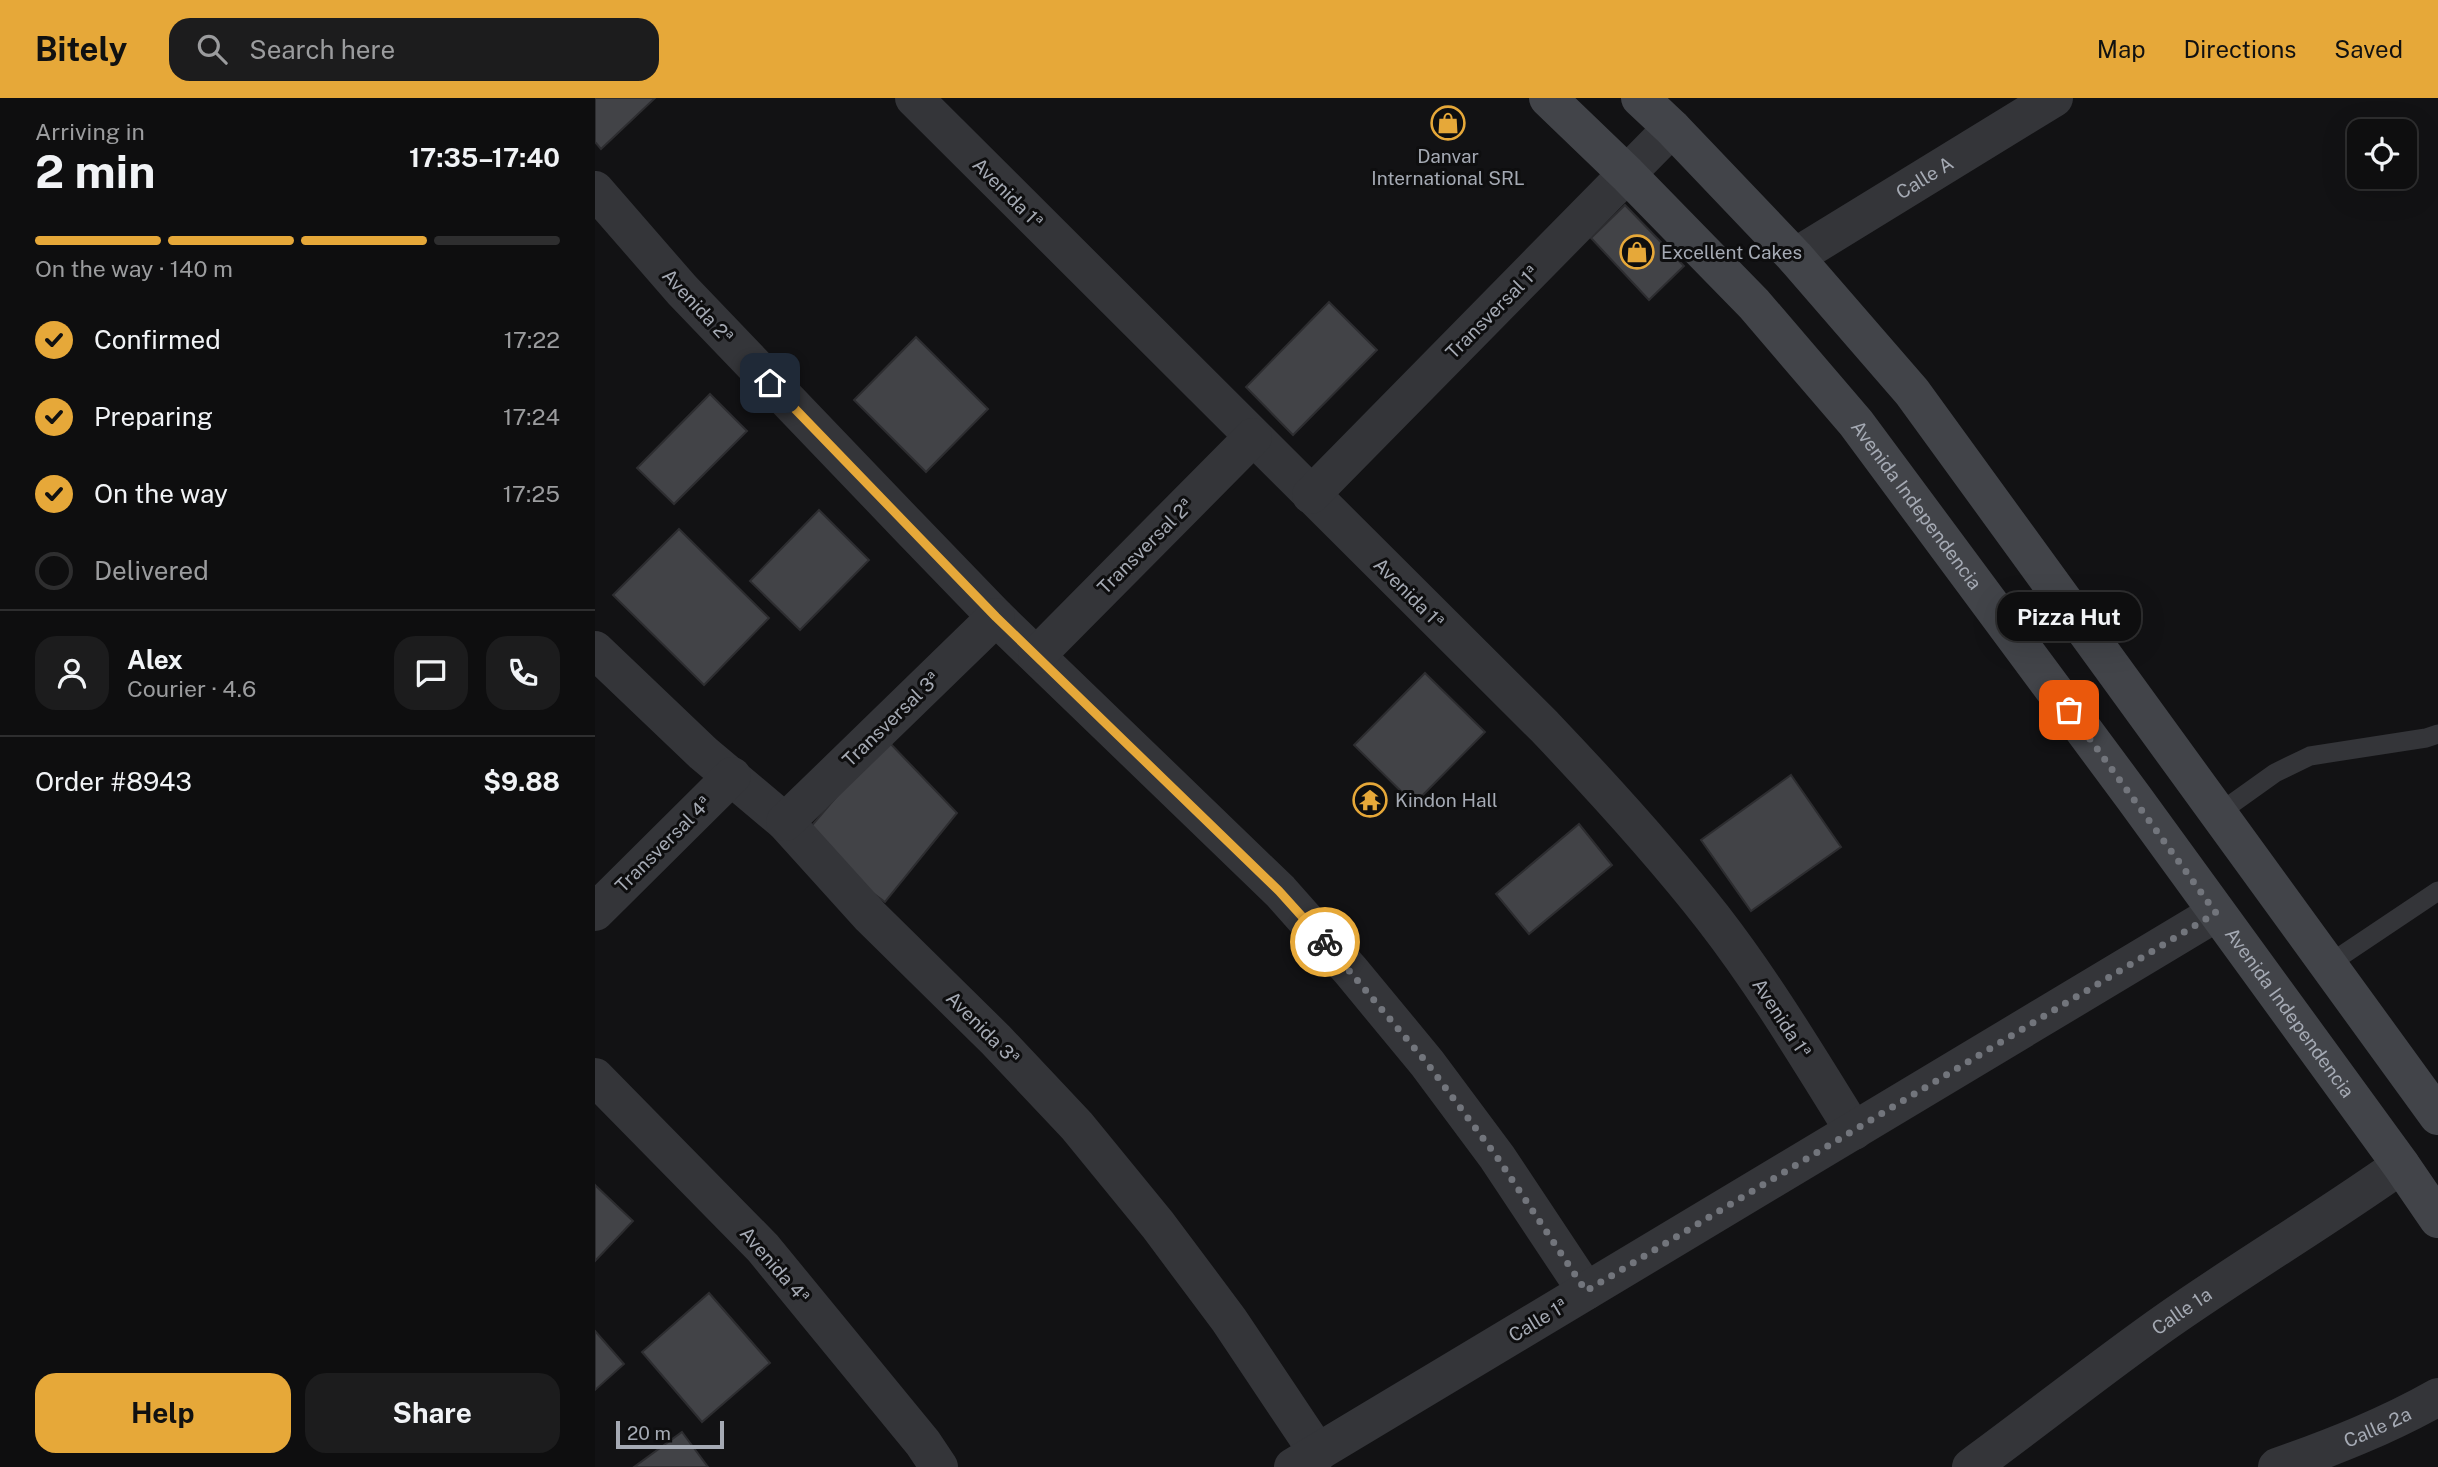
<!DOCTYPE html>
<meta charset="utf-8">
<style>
body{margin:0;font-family:"Public Sans",sans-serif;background:#1c1c1d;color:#f1f3f6;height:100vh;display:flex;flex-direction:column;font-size:26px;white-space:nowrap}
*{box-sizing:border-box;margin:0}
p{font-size:23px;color:#9b9c9e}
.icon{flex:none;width:38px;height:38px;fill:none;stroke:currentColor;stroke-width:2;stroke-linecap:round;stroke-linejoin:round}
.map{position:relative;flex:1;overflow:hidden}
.panel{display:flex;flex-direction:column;background:#0e0e0f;width:595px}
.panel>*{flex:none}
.buttons{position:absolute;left:1752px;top:21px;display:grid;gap:14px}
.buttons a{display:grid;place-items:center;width:70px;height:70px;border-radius:14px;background:#0e0e0f;box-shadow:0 7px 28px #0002,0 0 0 2px #2e2e2f;font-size:35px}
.scale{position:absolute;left:21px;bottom:18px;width:108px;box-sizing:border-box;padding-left:7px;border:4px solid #a5aab4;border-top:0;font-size:19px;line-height:24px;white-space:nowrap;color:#a5aab4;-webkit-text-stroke:5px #0e0e0f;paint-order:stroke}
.pin{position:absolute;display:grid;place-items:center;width:60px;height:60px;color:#fff;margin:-30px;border-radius:14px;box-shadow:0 4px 10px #0006}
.courier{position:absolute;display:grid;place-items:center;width:70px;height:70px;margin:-35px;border:5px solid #e6a839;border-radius:50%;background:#fff;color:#222;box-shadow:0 2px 9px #0007}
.bubble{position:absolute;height:49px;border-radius:21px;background:#0e0e0f;box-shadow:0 7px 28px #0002,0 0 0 2px #2e2e2f;font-size:23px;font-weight:700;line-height:49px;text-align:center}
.overview em{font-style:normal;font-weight:700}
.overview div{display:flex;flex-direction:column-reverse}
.overview{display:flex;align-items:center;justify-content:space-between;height:119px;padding:0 35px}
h1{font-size:46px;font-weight:700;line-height:52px}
.bar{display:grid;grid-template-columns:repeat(4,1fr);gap:10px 7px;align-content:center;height:84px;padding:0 35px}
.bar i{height:9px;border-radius:5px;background:#2e2e2f}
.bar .selected{background:#e6a839}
.bar p{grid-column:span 4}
.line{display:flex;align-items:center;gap:18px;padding:0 35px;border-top:2px solid #2e2e2f}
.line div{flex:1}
.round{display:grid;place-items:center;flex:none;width:74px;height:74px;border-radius:21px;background:#1c1c1d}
ol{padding:0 35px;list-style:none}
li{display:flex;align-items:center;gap:21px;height:77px}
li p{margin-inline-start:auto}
li .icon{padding:7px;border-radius:50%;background:#e6a839;color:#111;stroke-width:4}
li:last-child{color:#9b9c9e}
li i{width:38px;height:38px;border:4px solid #2e2e2f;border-radius:50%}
.action{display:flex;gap:14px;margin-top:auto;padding:14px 35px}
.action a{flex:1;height:80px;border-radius:21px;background:#e6a839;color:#111;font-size:28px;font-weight:700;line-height:80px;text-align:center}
.action a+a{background:#1c1c1d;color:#f1f3f6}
header{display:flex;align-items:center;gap:42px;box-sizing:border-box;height:98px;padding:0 35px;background:#e6a839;color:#111}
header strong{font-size:33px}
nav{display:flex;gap:38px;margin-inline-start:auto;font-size:24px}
.search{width:490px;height:63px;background:#1c1c1d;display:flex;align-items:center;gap:18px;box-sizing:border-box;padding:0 24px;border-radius:21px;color:#9b9c9e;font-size:26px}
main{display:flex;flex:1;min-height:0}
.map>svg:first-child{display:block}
.building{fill:#424347;stroke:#2d2d30;stroke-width:2}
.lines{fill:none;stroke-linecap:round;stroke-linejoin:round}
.service{stroke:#343539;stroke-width:19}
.minor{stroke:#343539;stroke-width:38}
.secondary{stroke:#424449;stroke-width:38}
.done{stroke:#72757c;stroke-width:7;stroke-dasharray:0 12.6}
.route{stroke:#e6a839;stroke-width:9}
.labels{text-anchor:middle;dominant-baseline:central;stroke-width:6;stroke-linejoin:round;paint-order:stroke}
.poi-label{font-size:19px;fill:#a5aab4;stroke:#0e0e0f;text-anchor:start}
.street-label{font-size:19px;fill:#a5aab4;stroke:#0e0e0f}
</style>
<header>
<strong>Bitely</strong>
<div class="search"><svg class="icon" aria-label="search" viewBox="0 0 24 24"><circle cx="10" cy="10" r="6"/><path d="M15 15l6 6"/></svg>Search here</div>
<nav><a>Map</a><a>Directions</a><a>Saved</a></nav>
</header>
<main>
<section class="panel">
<div class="overview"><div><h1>2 min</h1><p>Arriving in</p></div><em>17:35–17:40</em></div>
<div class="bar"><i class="selected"></i><i class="selected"></i><i class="selected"></i><i></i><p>On the way · 140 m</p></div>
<ol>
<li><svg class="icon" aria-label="check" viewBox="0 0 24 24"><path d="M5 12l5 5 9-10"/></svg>Confirmed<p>17:22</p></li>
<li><svg class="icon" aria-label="check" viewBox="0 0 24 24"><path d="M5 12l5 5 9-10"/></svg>Preparing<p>17:24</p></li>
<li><svg class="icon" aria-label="check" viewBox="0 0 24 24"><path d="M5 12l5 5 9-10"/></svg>On the way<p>17:25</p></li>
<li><i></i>Delivered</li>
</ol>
<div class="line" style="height:126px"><a class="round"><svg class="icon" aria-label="person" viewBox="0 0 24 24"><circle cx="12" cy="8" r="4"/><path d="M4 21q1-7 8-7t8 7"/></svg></a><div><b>Alex</b><p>Courier · 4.6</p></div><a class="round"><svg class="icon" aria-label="chat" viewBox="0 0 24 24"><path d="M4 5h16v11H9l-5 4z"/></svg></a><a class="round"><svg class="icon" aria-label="phone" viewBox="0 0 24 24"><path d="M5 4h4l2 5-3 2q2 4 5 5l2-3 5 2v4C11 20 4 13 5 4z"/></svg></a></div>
<div class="line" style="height:91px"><div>Order #8943</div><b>$9.88</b></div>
<div class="action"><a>Help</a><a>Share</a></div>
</section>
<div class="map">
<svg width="1843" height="1369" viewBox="0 0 1843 1369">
<rect width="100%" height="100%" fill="#121214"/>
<path class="building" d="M0,0H60L6,51L0,44Z
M1030,107L1089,168L1054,202L996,140Z
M734,204L782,252L698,337L651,289Z
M321,239L393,311L331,374L259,302Z
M115,296L152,333L79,406L42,370Z
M224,412L274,462L205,532L155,483Z
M84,431L174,520L109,587L18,497Z
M830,575L890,634L819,706L759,647Z
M291,641L362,715L290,804L255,778L213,732Z
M1196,677L1246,749L1156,813L1106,742Z
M984,726L1017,767L934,836L901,796Z
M0,1087L38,1123L0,1163Z
M114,1195L175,1265L107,1324L47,1254Z
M0,1233L29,1266L0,1292Z
M87,1334L113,1369H39Z"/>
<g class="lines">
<path class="service" d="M1624,715L1680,675L1715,658L1831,640L1843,636
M1734,866L1843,793"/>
<g class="minor">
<path d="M319,0L949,628C1008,690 1065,752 1118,820C1170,887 1214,961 1259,1033"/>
<path d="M0,92L87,192L316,431L401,519L685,793L756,873L832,965L902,1059L991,1193"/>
<path id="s1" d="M1200,159L1459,0"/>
<path d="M716,397L1077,30"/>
<path d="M0,552L108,655L190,724L275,818L401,942L482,1028L563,1127L634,1222L723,1355"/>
<path d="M442,557L658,339"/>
<path d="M190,724L401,519"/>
<path d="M0,814L137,678"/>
<path d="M0,979L168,1150L328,1345L344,1369"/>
<path d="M698,1369L1621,815"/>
<path id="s2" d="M1376,1369C1442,1321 1505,1270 1572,1223C1649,1169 1730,1121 1806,1067"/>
<path id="s3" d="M1682,1369C1738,1349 1792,1328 1843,1299"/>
</g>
<g class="secondary">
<path id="s4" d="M953,0L1032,76L1159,206L1261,325L1539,700L1806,1067L1843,1121"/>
<path d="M1045,0L1077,30L1200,159L1317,294L1843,1018"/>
</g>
</g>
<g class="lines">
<path class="done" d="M730,844L832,965L902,1059L991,1193L1621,815L1474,612"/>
<path class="route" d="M175,285L401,519L684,793L730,844"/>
</g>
<defs>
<symbol id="shop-ring" viewBox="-11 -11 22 22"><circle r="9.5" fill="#0e0e0f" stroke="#e6a839" stroke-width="1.5"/><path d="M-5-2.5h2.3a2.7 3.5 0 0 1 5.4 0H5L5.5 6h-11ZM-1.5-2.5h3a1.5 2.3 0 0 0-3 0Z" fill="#e6a839"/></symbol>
<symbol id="temple-ring" viewBox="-11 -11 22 22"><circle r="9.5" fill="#0e0e0f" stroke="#e6a839" stroke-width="1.5"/><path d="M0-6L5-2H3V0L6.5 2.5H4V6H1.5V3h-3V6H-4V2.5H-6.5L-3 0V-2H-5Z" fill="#e6a839"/></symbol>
</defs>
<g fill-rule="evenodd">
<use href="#shop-ring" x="834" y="6" width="38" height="38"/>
<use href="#shop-ring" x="1023" y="135" width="38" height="38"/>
<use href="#temple-ring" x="756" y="683" width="38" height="38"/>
</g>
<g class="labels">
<g class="poi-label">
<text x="853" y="58" text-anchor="middle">Danvar<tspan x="853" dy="22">International SRL</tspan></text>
<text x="1066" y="154">Excellent Cakes</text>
<text x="800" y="702">Kindon Hall</text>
</g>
<g class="street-label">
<text stroke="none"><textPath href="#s1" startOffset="152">Calle A</textPath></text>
<text transform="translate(413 95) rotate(45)">Avenida 1ª</text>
<text transform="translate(103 208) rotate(47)">Avenida 2ª</text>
<text transform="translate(897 214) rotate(-45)">Transversal 1ª</text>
<text stroke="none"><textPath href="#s4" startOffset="550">Avenida Independencia</textPath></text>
<text transform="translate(550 448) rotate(-45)">Transversal 2ª</text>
<text transform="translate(814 495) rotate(45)">Avenida 1ª</text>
<text transform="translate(296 621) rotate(-44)">Transversal 3ª</text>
<text transform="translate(68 746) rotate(-45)">Transversal 4ª</text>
<text stroke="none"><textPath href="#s4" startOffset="1180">Avenida Independencia</textPath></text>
<text transform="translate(1187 920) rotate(57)">Avenida 1ª</text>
<text transform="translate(388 930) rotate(45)">Avenida 3ª</text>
<text transform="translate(180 1167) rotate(49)">Avenida 4ª</text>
<text stroke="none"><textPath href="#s2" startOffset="262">Calle 1a</textPath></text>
<text transform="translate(943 1222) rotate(-31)">Calle 1ª</text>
<text stroke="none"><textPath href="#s3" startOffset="108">Calle 2a</textPath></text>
</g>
</g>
</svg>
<div class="buttons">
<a><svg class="icon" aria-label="locate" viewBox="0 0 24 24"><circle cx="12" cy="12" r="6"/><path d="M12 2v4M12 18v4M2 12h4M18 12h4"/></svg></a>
</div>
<div class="scale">20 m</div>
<div class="pin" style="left:1474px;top:612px;background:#ea580c"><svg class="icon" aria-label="bag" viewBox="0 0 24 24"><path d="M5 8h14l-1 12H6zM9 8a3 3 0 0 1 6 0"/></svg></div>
<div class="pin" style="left:175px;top:285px;background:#1f2937"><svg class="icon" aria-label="home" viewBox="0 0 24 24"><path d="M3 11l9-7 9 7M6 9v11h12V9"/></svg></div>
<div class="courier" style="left:730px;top:844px"><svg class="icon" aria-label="bike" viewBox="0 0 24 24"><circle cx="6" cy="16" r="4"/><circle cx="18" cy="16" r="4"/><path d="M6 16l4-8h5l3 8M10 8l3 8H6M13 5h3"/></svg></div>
<div class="bubble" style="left:1402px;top:494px;width:144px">Pizza Hut</div>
</div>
</main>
